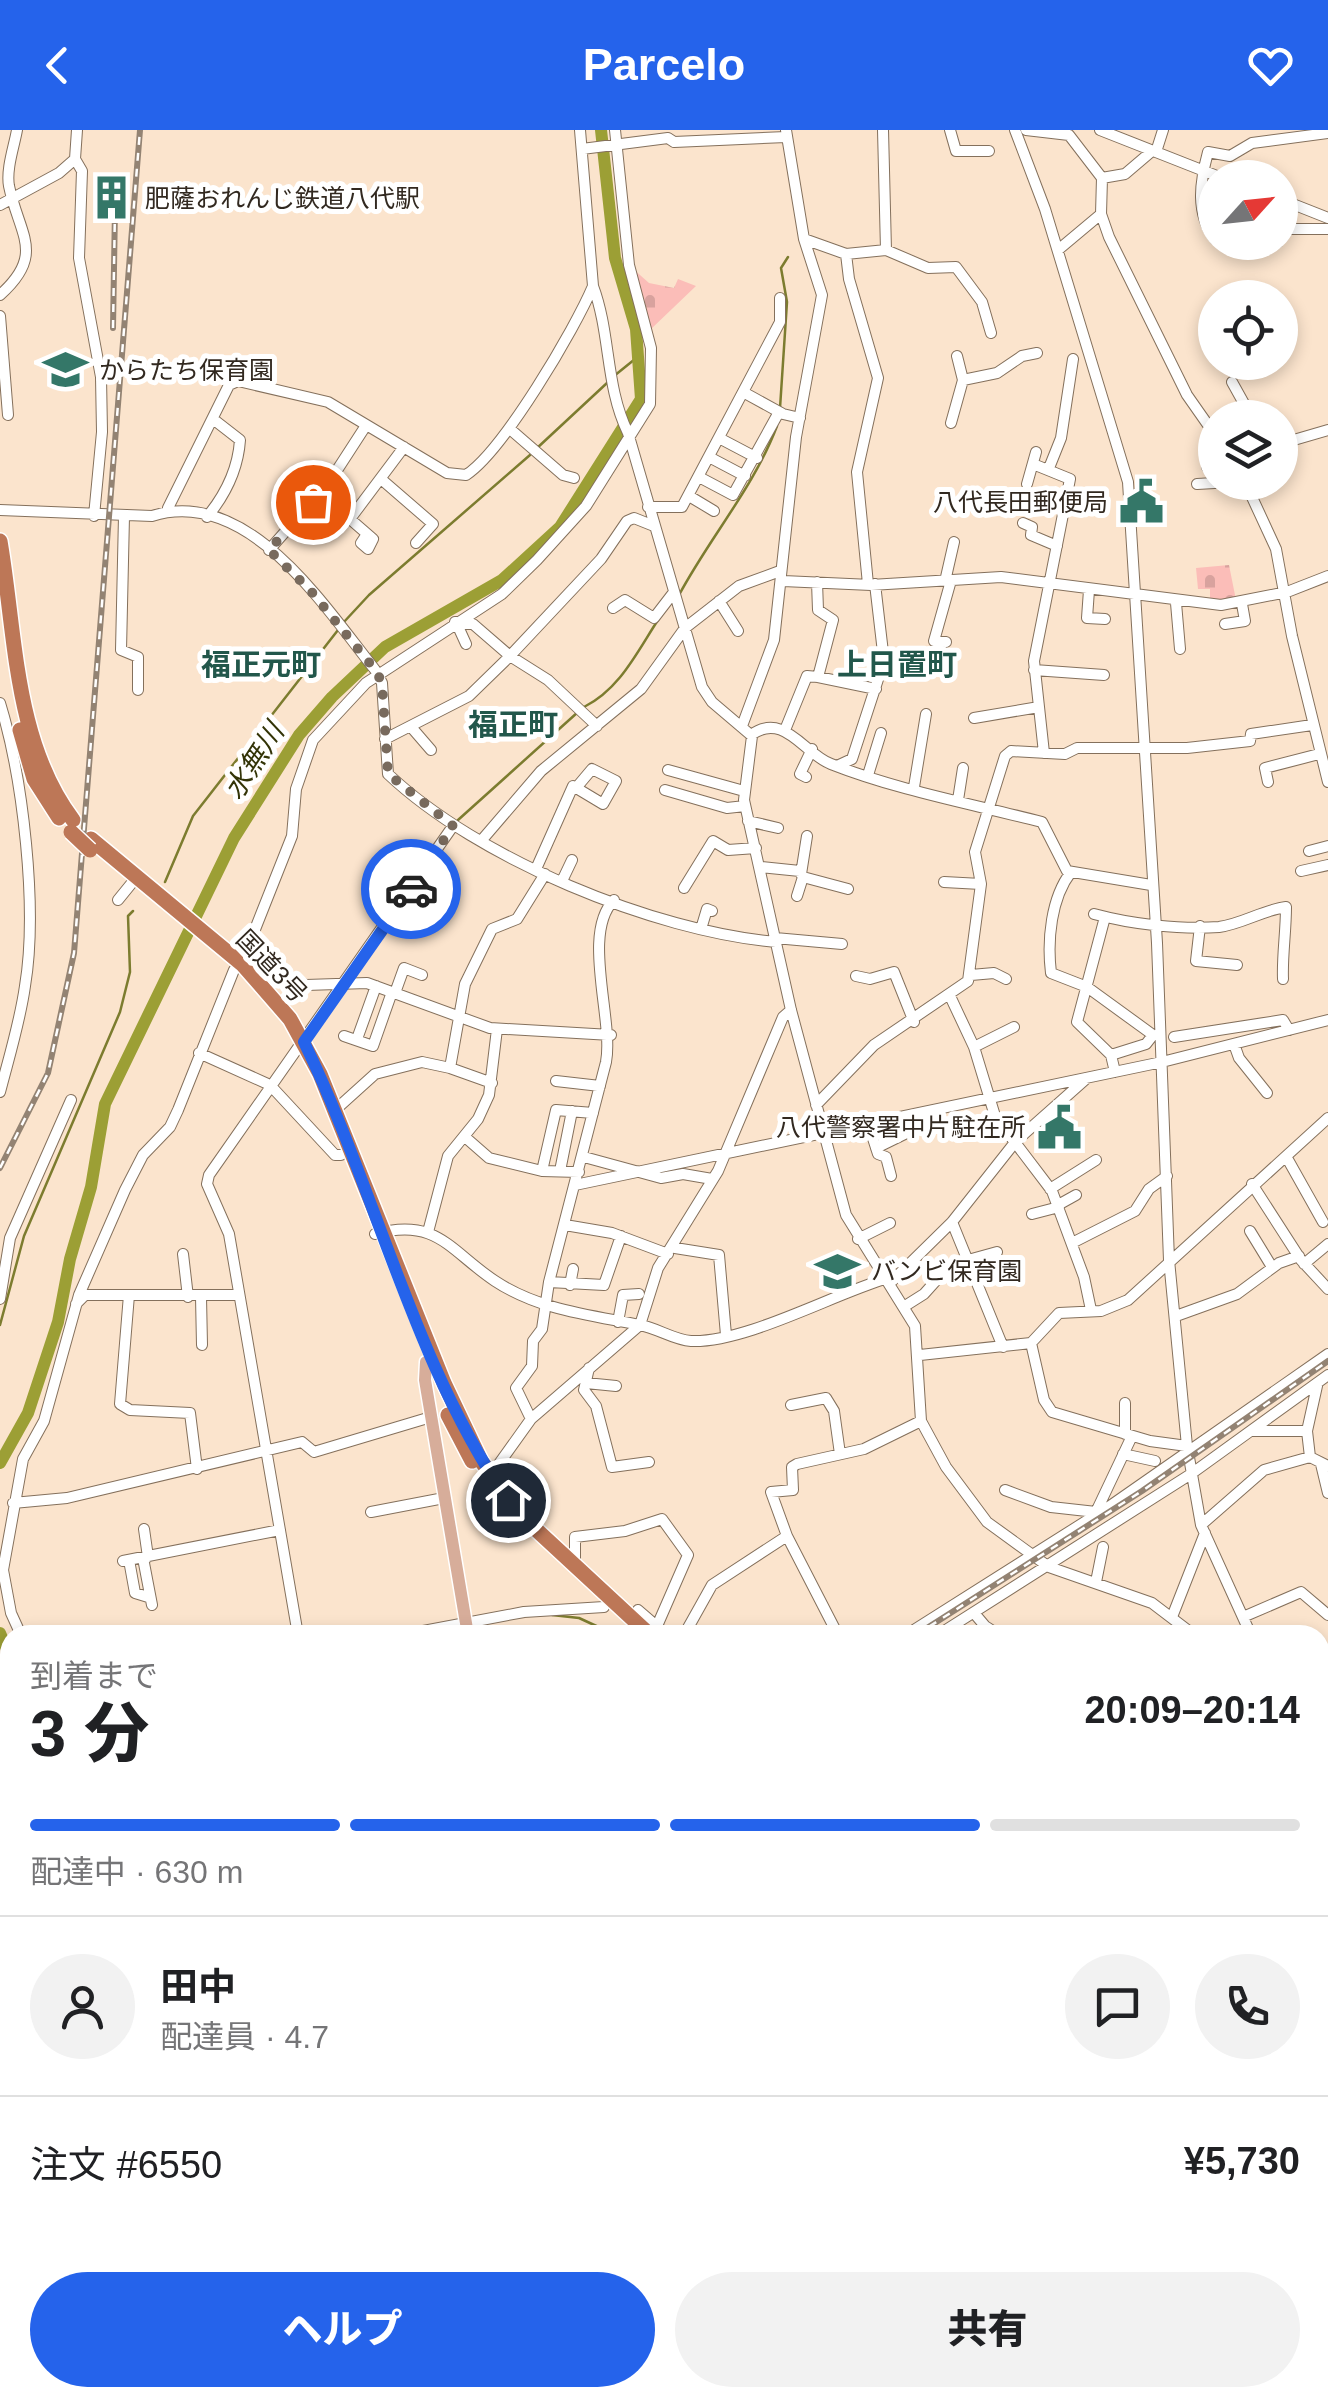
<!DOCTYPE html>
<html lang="ja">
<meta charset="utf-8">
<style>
body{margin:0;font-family:Helvetica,"Noto Sans JP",sans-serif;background:#f2f2f2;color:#202124;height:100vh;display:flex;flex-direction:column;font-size:38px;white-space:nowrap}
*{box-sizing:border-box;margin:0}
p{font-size:32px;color:#757577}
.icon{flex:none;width:55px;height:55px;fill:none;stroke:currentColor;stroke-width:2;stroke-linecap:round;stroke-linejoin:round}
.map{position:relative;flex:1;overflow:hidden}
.sheet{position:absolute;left:0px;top:1495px;width:1330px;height:782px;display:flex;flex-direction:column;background:#fff;border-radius:30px 30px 0 0;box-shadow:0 5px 15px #0003}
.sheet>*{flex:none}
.needle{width:65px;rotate:63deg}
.controls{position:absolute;left:1198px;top:30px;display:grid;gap:20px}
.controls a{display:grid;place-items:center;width:100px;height:100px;border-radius:50%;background:#fff;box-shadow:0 5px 15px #0003;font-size:50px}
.pin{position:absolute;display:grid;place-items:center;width:85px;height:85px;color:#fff;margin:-42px;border:5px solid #fff;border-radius:50%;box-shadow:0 2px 10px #0007}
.courier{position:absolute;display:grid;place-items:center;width:100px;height:100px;margin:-50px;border:8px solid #2563eb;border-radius:50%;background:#fff;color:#222;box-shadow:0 2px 12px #0007}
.overview em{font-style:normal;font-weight:800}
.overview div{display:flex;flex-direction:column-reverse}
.overview{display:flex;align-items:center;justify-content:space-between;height:170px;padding:0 30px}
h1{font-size:65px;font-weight:800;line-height:75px}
.bar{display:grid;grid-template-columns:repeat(4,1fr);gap:15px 10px;align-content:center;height:120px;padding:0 30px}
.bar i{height:12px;border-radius:8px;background:#e0e0e0}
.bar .on{background:#2563eb}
.bar p{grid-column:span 4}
.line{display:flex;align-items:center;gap:25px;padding:0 30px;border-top:2px solid #e0e0e0}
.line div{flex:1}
.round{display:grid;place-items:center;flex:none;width:105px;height:105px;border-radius:52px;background:#f2f2f2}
.button{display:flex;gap:20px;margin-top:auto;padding:20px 30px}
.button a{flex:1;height:115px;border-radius:60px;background:#2563eb;color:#fff;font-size:40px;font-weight:800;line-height:115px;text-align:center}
.button a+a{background:#f2f2f2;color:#202124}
header{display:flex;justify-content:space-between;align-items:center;height:130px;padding:0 30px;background:#2563eb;color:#fff;font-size:45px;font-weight:800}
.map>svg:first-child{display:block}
.forest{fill:url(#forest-crowns)}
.cemetery{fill:url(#cemetery-stones)}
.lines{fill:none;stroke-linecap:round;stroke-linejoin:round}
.stream{stroke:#7c7c2f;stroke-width:2.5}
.canal{stroke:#9c9f35;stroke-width:8}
.river{stroke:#9c9f35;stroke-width:12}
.minor-casing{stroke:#84705c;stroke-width:12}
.major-casing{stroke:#fff;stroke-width:15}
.highway-casing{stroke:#fff;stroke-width:18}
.minor{stroke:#fff;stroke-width:10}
.major{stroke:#d7ad9a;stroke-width:12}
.highway{stroke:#bd7757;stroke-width:15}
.rail-casing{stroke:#938373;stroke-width:6}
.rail{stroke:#fff;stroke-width:2.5;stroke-dasharray:8;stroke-linecap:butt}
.highway-bridge-casing{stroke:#fff;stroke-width:18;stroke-linecap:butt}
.highway-bridge{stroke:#bd7757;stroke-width:15}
.done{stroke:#786a5d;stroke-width:10;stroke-dasharray:0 18}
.route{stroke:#2563eb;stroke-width:12}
.labels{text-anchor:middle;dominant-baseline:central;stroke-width:10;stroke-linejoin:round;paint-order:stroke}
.poi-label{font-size:25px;fill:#322920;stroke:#fff;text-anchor:start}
.street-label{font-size:25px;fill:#322920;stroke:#fff}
.water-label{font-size:28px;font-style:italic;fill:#333407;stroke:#fff}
.quarter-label{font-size:30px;font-weight:bold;fill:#22574b;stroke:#fff}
</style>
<header><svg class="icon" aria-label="back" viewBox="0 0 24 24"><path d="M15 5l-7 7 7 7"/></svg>Parcelo<svg class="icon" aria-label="heart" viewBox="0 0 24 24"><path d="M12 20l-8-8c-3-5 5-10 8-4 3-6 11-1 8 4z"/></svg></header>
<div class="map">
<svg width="1328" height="2277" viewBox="0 0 1328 2277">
<defs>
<pattern id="forest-crowns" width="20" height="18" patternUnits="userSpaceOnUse" patternTransform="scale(2.5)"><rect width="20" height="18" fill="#fbbdb8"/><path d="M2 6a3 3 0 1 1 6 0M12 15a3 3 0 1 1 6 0" fill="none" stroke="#d8a29e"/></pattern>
<pattern id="cemetery-stones" width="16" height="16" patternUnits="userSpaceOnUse" patternTransform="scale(2.5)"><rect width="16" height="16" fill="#fbbdb8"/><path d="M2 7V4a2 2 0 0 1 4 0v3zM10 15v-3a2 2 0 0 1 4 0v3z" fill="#d8a29e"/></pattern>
</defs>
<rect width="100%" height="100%" fill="#fbe4cd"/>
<path class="forest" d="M5,2022L10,2027V2115L0,2124V2023Z
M211,2268H568L579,2277H187Z"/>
<path class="cemetery" d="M631,137L649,153L674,158L678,149L696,156L650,200Z
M1229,435L1236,470L1210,472V459H1198L1196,438Z"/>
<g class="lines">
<path class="stream" d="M614,246L640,225
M780,278L787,172L781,138L788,127
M536,319L607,253
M679,465C710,407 754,357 777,296
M343,493L369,465L530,325
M584,577C620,559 637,522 658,490
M458,690L578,582
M165,752L193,686L338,500
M0,1195L24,1106L120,882L130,842L128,786L133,781
M552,1485L579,1488L616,1505"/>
<path class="canal" d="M980,2268L996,2277"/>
<path class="river" d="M0,1333L28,1283L58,1192L70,1129L91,1057L105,974L234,708L299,605L332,567L385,517L502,450L560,397L641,269L636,199L615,128L601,0
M0,1503L10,1527
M10,2220V2243
M14,2268L15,2277"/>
<defs>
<path id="minor" d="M77,0L75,29L82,41L79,128L101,247L102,302L94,386
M580,0L593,156C611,204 605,256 628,303L702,557L712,572L752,606L744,670L791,880L846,1085L915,1196L921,1291L946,1337L987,1392L1049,1437L1152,1473L1194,1505
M883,0L886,120
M950,0L956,21H989
M1015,0L1045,79L1128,352L1157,813L1169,1130L1187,1316L1201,1395L1251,1505
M1026,0L1069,5L1102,48L1101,84L1109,107L1187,265L1215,305
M1100,0L1222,48
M582,19L668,8L674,12L786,7
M1156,22L1163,0
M1102,48L1125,44L1152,21
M1280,69L1328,88
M0,75L59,43L75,29
M1280,99H1328
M804,109L846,124L886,120L928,138L956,137L982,172L991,203
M1215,109C1195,83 1200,52 1208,22L1230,26L1252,13L1328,3
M1220,112H1278
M1058,120L1101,84
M846,124L849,149L878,248L857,342L868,454
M0,165C46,124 19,105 9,56C6,39 14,17 17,0
M0,186L8,285
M963,250L997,243L1022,226L1037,223
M1232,252L1252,288
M743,262L783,284L800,288
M951,293L963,250L957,226
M510,299L563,345L574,348
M719,308L757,328
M1280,314L1328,300
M709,327L745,346
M1033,334L1070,349L1034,531L1044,623
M1207,337L1215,336
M1049,338L1061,308L1073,229
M699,347L733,365L779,282
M381,349L433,394L416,413
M1245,352L1276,419L1292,506L1328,652
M1027,354L1036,322
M1197,354L1232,352
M689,366L714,381
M648,377H682L780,192V168
M168,378L229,255L238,251L328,272L447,343L466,345C503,321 575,199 593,156
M0,380L152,386C248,356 324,476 376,541L382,553L388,644C478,729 653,801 776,812
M124,386L121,520L138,527V560
M207,387C226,364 238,340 240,310L213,289
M1023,393L1032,397L1031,405L1057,416
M367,404L361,413L368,419L373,409L350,389L404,317
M269,420L330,351L365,297
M783,451L871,455L1001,447L1221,475L1287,462L1328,446
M1089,460L1087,488L1105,489
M719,471L738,501
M1176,473L1180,519
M613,478L625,470L654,488L674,462
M456,492L466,514
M1225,494L1245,491L1242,474
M946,512L934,511L950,454L946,447L954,412
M1034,540L1104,545
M818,547L876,559
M0,573C23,648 38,778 25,856C20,892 9,927 0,962
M974,588L1039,577
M597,596L548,550L510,526L601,429L627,391L634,388L654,396
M742,596L774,510L796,307L822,165L804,109L786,0
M412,598L431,620
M785,600L807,546L818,547L833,490L818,480L817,452
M751,605C784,581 804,624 831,634C897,660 972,674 1042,692L1067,741L1151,755
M385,609L469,566L510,526L473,494L455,492
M837,636L852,629L884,531L875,454
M668,640L744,661
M868,645L881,603
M806,647L800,644L812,619
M1268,652L1265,638L1319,624
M914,657L926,584
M665,660L727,678L745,676
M958,670L963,638
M748,691L778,698
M481,711L541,641L641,559L685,498L739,456L780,441
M1309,721L1328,716
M761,737L800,741L803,747L848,759
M536,739L573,656L603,674L616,651L592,639L576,658
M1301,741L1328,735
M1071,742C1051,768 1047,810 1051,843L1087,857L1153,905L1146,914L1111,925L1115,942
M801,744L807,706
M562,751L572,730
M944,752L981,754
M684,758L713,711L728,720L756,718
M797,766L803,747
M118,770L131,754
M1094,784C1131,794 1180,800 1219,797C1242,794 1263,780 1286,777C1286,802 1282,826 1283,849
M1105,787L1077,892L1111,925
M1200,796L1196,831L1237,835
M701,799L707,779L712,781
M775,808L842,814
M971,845L994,843L1006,849
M856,846L870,849L894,842L914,892
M395,863L404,838L422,845
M950,866L974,917L995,986L1052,1061L1084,1147L1091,1180
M611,905L490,898L367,853L306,855L287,849L251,820L250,812L292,706L296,659L313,610L366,553L502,464L537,430L586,376L650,274L651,218L629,135L615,0
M344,906L373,916L392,862
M1174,907L1283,890L1289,900
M357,909L376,856
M1234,914L1239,928L1267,963
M974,917L1014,897
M199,923L270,955L335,1025H341
M556,951L600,956
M492,953L450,938L465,854L492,799L517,789L545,744
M816,975L874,915L968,851L981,754L975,722L1005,626L1011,621L1065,624L1077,618H1187L1250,611L1251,604L1312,595
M334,981L375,944L422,932L450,938
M869,996L878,1024L886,1027L891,1046
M465,1007L489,1028L542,1041
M876,1018L931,991L932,982
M584,1027L661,1048L683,1044L712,1049
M1287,1028L1323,1092
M560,1041L572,981
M579,1042L542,1041L556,980L593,983
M1252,1054L1301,1130L1328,1159
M575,1055L1162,932L1328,890
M1050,1059L1096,1030
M1058,1075L1076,1065
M1032,1084L1059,1077
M952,1092L1003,1217
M565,1095L612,1103L668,1124
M1250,1101L1272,1137
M428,1102L448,1026L478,989L489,965L497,899
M375,1104C437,1087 450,1121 495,1151C539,1180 590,1185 640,1195C657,1198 674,1210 691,1211C746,1213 833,1164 888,1148
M858,1109L890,1093
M1072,1113L1135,1081L1149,1059L1167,1046
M675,1118L719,1125L726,1205
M183,1124L188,1167
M1304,1134L1328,1114
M549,1152L604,1155L621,1106
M891,1152L952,1092L1016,1011L1087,948
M570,1155L573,1139
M129,1165L120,1274L130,1280L190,1283L197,1339
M201,1167L202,1215
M0,1169L10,1108L71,970
M76,1174L85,1165H237
M905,1176L924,1164L950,1135L997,1122
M1176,1186L1237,1164L1279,1133L1299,1126
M618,1192L623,1165L639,1164
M1031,1213L1044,1270L1052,1282L1150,1311L1187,1316
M920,1225L1031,1213L1059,1183L1101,1181L1128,1170L1328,988
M589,1238L584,1260L596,1276L612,1337L649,1332
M586,1253L616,1256
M1317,1256L1307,1301L1310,1327L1328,1336
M1125,1273V1304
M791,1275L826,1268L834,1281L840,1324
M531,1289L516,1258L532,1236L533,1211L542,1199L549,1152L606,932C614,890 581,803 614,770
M1254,1301H1307
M1123,1324L1155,1331
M1321,1334L1328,1363
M491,1345L531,1289L640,1195L658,1138L718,1041L783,887L791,880
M1005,1360L1051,1377L1096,1382L1132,1306
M13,1373L67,1368L302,1312L314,1322L431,1287
M371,1382L444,1368
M1201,1395L1264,1340L1310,1327
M144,1399L148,1427
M143,1428L152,1475
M129,1430L135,1463L148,1467
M123,1431L280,1400
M575,1436V1407L625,1401L662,1389L688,1425L657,1496
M1096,1452L1103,1417
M638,1480L667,1505
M974,1483L985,1496L977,1505
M1172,1487L1205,1403
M1243,1487L1301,1462L1328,1485
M985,1496L999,1505
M21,1505L11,1483L3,1440L23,1329L44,1291L79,1165L125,1060L143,1025L170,997L178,980L234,840
M298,1505L229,1104L207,1054L209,1045L453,696
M402,1505L524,1482L604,1477
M684,1505L712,1455L787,1406
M838,1505L787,1406L771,1362L793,1360L792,1337L797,1334L864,1319L921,1291
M906,1505L1110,1376L1328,1224
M938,1505L1191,1344L1328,1245
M1320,1561L1322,1560
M0,1614L10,1612
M1320,1626L1328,1624
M1320,1655L1328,1670
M1320,1753L1328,1752
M1320,1819L1328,1818
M1320,1950H1328
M1324,2118L1328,2112
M1320,2154L1328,2158
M0,2179L6,2180L3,2204
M21,2268L23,2277
M390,2268L392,2277
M657,2268L661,2271L664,2268
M1001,2268L1014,2277
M625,2277L633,2268
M689,2277L696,2272L714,2277
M730,2277L734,2268
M1316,2277L1328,2270"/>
<path id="major" d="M434,1228L426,1232L425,1250L468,1505
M0,1950L10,1951
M0,2206L10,2205
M0,2253L4,2277"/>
<path id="highway" d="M0,411C16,505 14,612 73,690
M20,600L34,649L59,688
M91,709L243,835L290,889L320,944L444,1253L481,1331L529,1393L650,1505
M448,1285L472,1331
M1320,2128L1328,2134
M1320,2191L1328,2188
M1320,2206L1328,2202
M1320,2233L1328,2229
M838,2277L862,2268
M860,2277L906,2268
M1167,2277L1187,2268
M1231,2277L1249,2268"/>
</defs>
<use href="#minor" class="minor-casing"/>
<use href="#major" class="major-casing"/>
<use href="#highway" class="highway-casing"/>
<use href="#minor" class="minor"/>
<use href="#major" class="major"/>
<use href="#highway" class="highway"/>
<defs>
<path id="rail" d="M113,198L115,78
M0,1038L48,943L74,823L140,0
M916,1505L1142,1361L1328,1231
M0,1970L10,1966"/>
</defs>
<use href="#rail" class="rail-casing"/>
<use href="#rail" class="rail"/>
<defs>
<path id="highway-bridge" d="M71,702L90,720
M1049,2268L1095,2277
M1299,2277L1317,2268"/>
</defs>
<use href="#highway-bridge" class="highway-bridge-casing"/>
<use href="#highway-bridge" class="highway-bridge"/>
</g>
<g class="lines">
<path class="done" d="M313,372L269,420L310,460L376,541L382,553L388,644L453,696L411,759"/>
<path class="route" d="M411,759L304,912C375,1058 415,1237 508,1370"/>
</g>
<defs>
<symbol id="building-bare" viewBox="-9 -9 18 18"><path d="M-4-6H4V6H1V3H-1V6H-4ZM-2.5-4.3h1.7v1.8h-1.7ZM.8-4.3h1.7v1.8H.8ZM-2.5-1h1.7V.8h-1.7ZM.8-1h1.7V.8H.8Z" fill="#347768" stroke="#fff" stroke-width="2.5" paint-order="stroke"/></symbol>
<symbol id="school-bare" viewBox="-9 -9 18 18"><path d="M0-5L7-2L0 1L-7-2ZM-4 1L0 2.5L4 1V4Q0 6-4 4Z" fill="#347768" stroke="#fff" stroke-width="2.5" paint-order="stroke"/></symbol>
<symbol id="civic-bare" viewBox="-9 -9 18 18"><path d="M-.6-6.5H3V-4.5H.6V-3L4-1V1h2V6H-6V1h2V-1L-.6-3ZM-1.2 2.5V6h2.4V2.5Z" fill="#347768" stroke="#fff" stroke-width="2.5" paint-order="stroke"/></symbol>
</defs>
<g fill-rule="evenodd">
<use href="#building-bare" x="80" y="36" width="63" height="63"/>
<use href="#school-bare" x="34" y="208" width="63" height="63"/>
<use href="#civic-bare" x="1110" y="340" width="63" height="63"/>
<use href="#civic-bare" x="1028" y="966" width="63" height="63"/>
<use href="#school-bare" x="806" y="1110" width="63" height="63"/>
</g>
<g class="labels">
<g class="poi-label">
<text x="145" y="68">肥薩おれんじ鉄道八代駅</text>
<text x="99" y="240">からたち保育園</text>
<text x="1108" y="372" text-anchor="end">八代長田郵便局</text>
<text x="1026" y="997" text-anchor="end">八代警察署中片駐在所</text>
<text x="871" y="1141">バンビ保育園</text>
</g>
<g class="street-label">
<text transform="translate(272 836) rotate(46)">国道3号</text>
</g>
<g class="water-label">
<text transform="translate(254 631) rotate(-57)">水無川</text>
</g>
<g class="quarter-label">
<text x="261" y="534">福正元町</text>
<text x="897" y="534">上日置町</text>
<text x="513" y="594">福正町</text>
</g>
</g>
</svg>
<div class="controls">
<a><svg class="needle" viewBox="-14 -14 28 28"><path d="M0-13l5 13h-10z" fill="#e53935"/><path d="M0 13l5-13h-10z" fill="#757577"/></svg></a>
<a><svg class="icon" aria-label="locate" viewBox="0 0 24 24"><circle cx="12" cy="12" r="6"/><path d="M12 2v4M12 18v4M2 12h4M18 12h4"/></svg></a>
<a><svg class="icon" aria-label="layers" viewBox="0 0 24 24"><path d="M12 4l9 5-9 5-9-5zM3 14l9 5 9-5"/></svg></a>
</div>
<div class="pin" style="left:313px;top:372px;background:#ea580c"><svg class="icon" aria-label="bag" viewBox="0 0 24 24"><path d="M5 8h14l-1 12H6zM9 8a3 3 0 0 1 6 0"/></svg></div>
<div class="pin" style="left:508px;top:1370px;background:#1f2937"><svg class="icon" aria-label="home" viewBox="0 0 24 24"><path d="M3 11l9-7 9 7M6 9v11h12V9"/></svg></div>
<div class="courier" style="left:411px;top:759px"><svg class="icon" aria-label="car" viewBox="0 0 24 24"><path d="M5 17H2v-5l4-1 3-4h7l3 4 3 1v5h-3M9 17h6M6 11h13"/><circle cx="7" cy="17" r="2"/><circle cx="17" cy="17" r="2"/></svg></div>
<section class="sheet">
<div class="overview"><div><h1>3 分</h1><p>到着まで</p></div><em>20:09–20:14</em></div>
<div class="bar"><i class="on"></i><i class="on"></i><i class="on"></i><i></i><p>配達中 · 630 m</p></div>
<div class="line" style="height:180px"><a class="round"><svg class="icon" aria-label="person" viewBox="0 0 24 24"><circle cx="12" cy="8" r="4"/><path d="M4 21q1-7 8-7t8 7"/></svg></a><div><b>田中</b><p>配達員 · 4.7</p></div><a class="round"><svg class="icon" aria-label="chat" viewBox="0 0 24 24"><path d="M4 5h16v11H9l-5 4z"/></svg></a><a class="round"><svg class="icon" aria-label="phone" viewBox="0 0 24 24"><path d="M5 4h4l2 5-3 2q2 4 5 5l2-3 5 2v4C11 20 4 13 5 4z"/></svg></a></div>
<div class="line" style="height:130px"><div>注文 #6550</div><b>¥5,730</b></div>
<div class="button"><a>ヘルプ</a><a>共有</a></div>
</section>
</div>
